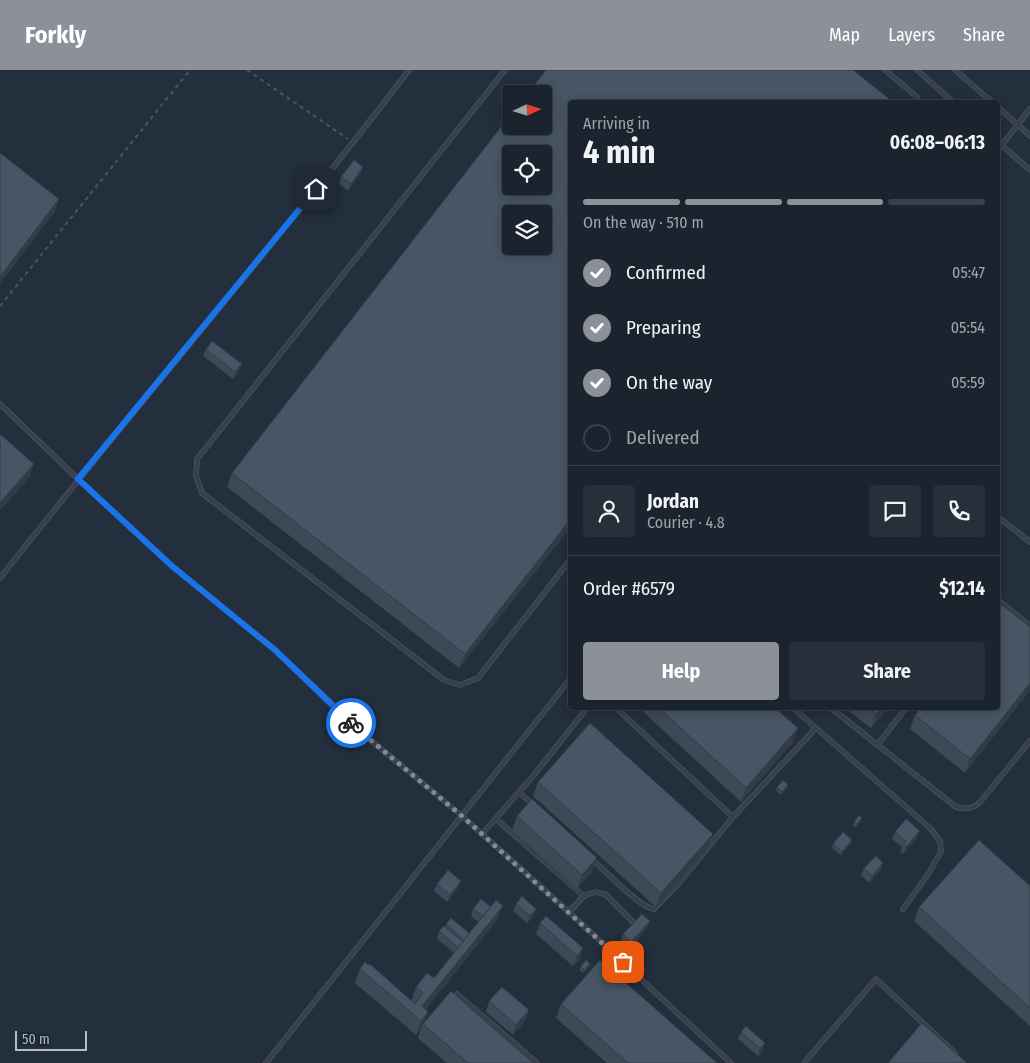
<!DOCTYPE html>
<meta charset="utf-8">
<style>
body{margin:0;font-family:"Fira Sans Condensed",sans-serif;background:#272f3a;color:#f1f3f6;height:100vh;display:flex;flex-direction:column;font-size:19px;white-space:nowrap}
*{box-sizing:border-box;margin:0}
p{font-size:16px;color:#9fa4aa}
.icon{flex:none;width:28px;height:28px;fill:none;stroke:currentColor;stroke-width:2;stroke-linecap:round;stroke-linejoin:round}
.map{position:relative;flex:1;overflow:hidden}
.panel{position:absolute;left:568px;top:30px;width:432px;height:610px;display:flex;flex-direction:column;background:#1a232e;border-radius:5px;box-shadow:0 2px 12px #0003,0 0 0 1px #38404a}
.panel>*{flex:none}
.needle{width:32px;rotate:86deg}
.tools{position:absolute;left:502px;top:15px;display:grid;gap:10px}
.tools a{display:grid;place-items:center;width:50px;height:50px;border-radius:5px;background:#1a232e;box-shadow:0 2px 12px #0003,0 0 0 1px #38404a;font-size:25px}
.scale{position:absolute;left:15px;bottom:12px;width:72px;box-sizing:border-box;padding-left:5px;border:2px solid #b3bcc9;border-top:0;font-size:14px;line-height:18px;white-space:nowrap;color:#b3bcc9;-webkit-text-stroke:4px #1c2632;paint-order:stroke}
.pin{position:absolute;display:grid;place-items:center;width:42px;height:42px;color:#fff;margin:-21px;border-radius:10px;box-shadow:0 2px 8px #0006}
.courier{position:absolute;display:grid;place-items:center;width:50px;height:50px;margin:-25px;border:4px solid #1a73e8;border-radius:50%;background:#fff;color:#222;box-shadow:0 1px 6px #0007}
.summary em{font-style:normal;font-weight:700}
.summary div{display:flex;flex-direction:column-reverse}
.summary{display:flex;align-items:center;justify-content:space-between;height:85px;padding:0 15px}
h1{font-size:32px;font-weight:700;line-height:38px}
.bar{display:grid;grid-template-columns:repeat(4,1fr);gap:8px 5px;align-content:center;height:60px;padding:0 15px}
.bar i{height:6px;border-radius:4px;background:#38404a}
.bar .selected{background:#8c9099}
.bar p{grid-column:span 4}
.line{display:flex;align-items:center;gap:12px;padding:0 15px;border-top:1px solid #38404a}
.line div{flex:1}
.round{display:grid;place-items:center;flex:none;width:52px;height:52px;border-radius:5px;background:#272f3a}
ol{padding:0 15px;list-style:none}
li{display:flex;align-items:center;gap:15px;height:55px}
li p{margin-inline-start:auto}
li .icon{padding:5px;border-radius:50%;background:#8c9099;color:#fff;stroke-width:4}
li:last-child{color:#9fa4aa}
li i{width:28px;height:28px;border:2px solid #38404a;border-radius:50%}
.cta{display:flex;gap:10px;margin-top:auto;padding:10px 15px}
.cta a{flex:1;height:58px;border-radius:5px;background:#8c9099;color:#fff;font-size:20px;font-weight:700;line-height:58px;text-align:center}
.cta a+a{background:#272f3a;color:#f1f3f6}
header{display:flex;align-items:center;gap:30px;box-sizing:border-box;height:70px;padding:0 25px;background:#8c9099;color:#fff}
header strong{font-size:24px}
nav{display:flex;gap:28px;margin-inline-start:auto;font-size:18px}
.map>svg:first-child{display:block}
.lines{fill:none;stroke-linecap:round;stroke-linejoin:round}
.service-casing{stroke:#555f6b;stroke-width:5.5}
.path{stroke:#435a5b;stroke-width:2;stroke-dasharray:4 4;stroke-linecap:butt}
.service{stroke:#37414d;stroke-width:4.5}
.wall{fill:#3d4956}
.shaded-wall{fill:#323c46}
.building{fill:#475564;stroke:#323c46;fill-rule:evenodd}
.done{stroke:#818b98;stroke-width:5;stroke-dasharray:0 9}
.route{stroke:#1a73e8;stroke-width:6}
</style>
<header>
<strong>Forkly</strong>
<nav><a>Map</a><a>Layers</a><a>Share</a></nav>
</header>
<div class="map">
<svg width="1030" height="993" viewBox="0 0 1030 993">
<rect width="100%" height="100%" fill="#232f3d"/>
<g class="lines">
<defs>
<path id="service" d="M505,0L197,389L196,406L202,423L444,610L460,615L478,608L570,490
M885,0L916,26L919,32
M917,0L953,32
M955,0L992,32
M998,37L1030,66
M998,72L1030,100
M998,80L1030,39
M0,334L78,409L172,496L275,580L368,668L461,745L569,842L731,993
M998,447L1030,472
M0,508C135,337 277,173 409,0
M998,530L1030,556
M616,638L733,747L816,658L793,638
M831,638L956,737C966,740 973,739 980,732L1030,671
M816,658L930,758L940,771L941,781L929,803L903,839
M878,674L906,638
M519,722L533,735
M496,749L584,826L569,842
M482,764L534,705L587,638
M592,789C603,799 641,839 654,839L680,812L733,747
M584,826L595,822L605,824L633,852
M457,924L537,993
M266,993L570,609
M804,993L876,909L955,983"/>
</defs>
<use href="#service" class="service-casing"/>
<path class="path" d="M247,0L348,69
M0,236L190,0"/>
<use href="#service" class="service"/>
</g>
<path class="wall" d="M363,97L360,104L348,121L339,114L341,107Z
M206,279L239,301L233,309L203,286Z
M232,403L570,458L459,598L227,417Z
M1030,557V620L965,703L910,659L915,645Z
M639,638H775L793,672L741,732Z
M845,638H888L871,658Z
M538,712L708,778L656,837L533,726Z
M777,717L787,718L781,725L776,721Z
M517,746L592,802L577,819L512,760Z
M861,751L855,758L853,755L854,752Z
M895,762L917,768L903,784L900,782L902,777L892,769Z
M851,773L841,785L832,778L833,774Z
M883,793L881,800L869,813L861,805L864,798Z
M461,811L458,818L447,832L434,821L437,814Z
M1030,816V956L914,851L919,837Z
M516,834L534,846L527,853L513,841Z
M473,839L497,850L426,939L428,942L425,951L533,993H447L418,968L421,958L416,965L355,913L360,899L411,931L416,917L434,908L454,883L437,869L439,861L445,857L446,854L469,863L478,852L471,846Z
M540,853L583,878L580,889L573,896L536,864Z
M647,858L629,879L621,871L623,864Z
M590,894L589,897L583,903L579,900L581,896Z
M489,931L529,940L525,951L513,965L486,942Z
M561,934L717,993H607L556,948Z
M741,962L765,973L763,980L758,986L738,969Z"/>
<path class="shaded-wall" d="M363,97L360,104L348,121L351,114Z
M59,129L54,143L0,214V207Z
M242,294L239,301L233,309L235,302Z
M34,394L29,408L0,441V433Z
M570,450V458L459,598L465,584Z
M1030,613V620L965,703L970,689Z
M882,638H888L871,658L876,644Z
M798,658L793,672L741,732L746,718Z
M788,715L787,718L781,725L782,722Z
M862,748L861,751L855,758L857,754Z
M920,761L917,768L903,784L906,777Z
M713,764L708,778L656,837L661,823Z
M852,770L851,773L841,785L842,782Z
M597,788L592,802L577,819L582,805Z
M883,793L881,800L869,813L872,806Z
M461,811L458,818L447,832L450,825Z
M503,836L497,850L419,948L422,936Z
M536,839L534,846L527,853L530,846Z
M650,851L647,858L629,879L631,872Z
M583,878L580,889L573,896L577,886Z
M590,894L589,897L583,903L584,900Z
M529,940L525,951L513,965L516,955Z
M428,942L424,954H423L421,958L416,965L421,951Z
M765,973L763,980L758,986L760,978Z"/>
<path class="building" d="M546,0H853L893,32H570V450L465,584L232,403L511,44V56H544V24H527ZM511,84H544V116H511ZM511,144H544V176H511Z
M0,83L59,129L0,207Z
M354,90L363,97L351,114L341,107Z
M212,271L242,294L235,302L206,279Z
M0,364L34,394L0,433Z
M1002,535L1030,557V613L970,689L915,645L921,638H998V540Z
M659,638H775L798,658L746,718Z
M868,638H882L876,644Z
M590,653L713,764L661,823L538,712Z
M783,710L788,715L782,722L777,717Z
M532,729L597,788L582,805L517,746Z
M859,745L862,748L857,754L854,752Z
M906,749L920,761L906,777L903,775L906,771L895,762Z
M843,762L852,770L842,782L833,774Z
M979,770L1030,816V938L919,837Z
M876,786L883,793L872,806L864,798Z
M448,800L461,811L450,825L437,814Z
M522,826L536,839L530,846L516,834Z
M481,829L491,837L483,846L473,839Z
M496,830L503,836L422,936L428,942L421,951L360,899L365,892L368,895L370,894L415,934L423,923L416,917L427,903L434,908Z
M642,844L650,851L631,872L623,864Z
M546,846L583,878L577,886L540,853Z
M451,848L469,863L464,870L446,854Z
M444,856L463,872L458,877L439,861Z
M586,890L590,894L584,900L581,896Z
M600,890L717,993H628L561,934Z
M502,917L529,940L516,955L489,931Z
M451,921L533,993H468L423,954Z
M922,953L967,993H888Z
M746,956L765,973L760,978L741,962Z"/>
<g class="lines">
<path class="done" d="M351,653L368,668L461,745L623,892"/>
<path class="route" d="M316,119L78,409L172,496L275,580L351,653"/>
</g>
</svg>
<div class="tools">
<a><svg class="needle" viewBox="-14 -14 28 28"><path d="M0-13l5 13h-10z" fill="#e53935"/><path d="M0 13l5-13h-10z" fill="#9fa4aa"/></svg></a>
<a><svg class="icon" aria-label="locate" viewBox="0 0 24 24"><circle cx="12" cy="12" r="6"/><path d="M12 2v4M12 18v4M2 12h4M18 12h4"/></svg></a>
<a><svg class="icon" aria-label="layers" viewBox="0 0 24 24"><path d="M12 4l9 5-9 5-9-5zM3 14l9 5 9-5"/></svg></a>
</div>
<div class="scale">50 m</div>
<div class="pin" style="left:623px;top:892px;background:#ea580c"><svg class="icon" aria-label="bag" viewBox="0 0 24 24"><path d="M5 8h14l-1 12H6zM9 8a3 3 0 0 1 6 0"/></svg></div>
<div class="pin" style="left:316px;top:119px;background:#1f2937"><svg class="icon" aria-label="home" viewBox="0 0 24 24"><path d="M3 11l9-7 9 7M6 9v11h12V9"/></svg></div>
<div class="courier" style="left:351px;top:653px"><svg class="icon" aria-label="bike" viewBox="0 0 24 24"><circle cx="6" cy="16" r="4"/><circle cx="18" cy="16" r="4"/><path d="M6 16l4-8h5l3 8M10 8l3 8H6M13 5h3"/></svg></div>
<section class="panel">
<div class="summary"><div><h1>4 min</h1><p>Arriving in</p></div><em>06:08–06:13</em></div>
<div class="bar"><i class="selected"></i><i class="selected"></i><i class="selected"></i><i></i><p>On the way · 510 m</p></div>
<ol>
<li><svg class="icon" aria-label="check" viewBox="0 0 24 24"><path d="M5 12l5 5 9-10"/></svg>Confirmed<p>05:47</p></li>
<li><svg class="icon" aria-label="check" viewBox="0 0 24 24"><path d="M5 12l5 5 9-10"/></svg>Preparing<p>05:54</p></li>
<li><svg class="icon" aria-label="check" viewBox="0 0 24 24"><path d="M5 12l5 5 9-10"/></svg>On the way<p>05:59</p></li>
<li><i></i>Delivered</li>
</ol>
<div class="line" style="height:90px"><a class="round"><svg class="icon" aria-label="person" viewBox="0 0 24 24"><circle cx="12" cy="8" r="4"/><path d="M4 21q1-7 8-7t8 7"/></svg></a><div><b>Jordan</b><p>Courier · 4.8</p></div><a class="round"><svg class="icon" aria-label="chat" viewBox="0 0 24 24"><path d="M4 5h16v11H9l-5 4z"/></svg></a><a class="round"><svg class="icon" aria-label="phone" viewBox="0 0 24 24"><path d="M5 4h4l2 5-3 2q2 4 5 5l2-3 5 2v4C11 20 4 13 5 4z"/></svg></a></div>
<div class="line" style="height:65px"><div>Order #6579</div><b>$12.14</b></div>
<div class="cta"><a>Help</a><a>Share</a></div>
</section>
</div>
